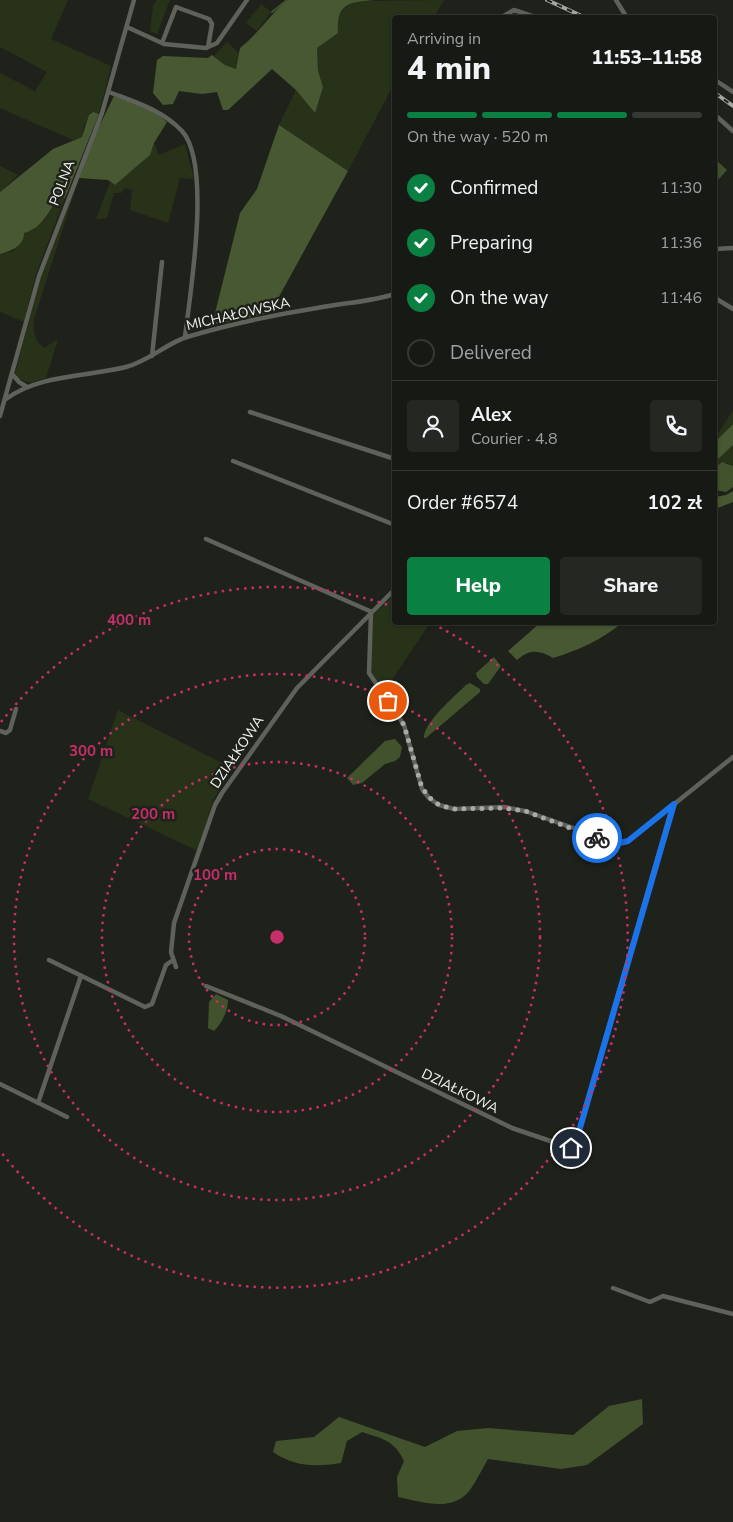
<!DOCTYPE html>
<meta charset="utf-8">
<style>
body{margin:0;font-family:"Nunito Sans",sans-serif;background:#242722;color:#f1f3f6;height:100vh;display:flex;flex-direction:column;font-size:19px;white-space:nowrap}
*{box-sizing:border-box;margin:0}
p{font-size:16px;color:#9ea1a0}
.icon{flex:none;width:28px;height:28px;fill:none;stroke:currentColor;stroke-width:2;stroke-linecap:round;stroke-linejoin:round}
.map{position:relative;flex:1;overflow:hidden}
.drawer{position:absolute;left:392px;top:15px;width:325px;height:610px;display:flex;flex-direction:column;background:#171a14;border-radius:5px;box-shadow:0 1px 4px #0004,0 0 0 1px #363834}
.drawer>*{flex:none}
.pin{position:absolute;display:grid;place-items:center;width:42px;height:42px;color:#fff;margin:-21px;border:2px solid #fff;border-radius:50%;box-shadow:0 1px 5px #0007}
.courier{position:absolute;display:grid;place-items:center;width:50px;height:50px;margin:-25px;border:4px solid #1a73e8;border-radius:50%;background:#fff;color:#222;box-shadow:0 1px 6px #0007}
.overview em{font-style:normal;font-weight:800}
.overview div{display:flex;flex-direction:column-reverse}
.overview{display:flex;align-items:center;justify-content:space-between;height:85px;padding:0 15px}
h1{font-size:32px;font-weight:800;line-height:38px}
.bar{display:grid;grid-template-columns:repeat(4,1fr);gap:8px 5px;align-content:center;height:60px;padding:0 15px}
.bar i{height:6px;border-radius:4px;background:#363834}
.bar .current{background:#0b8043}
.bar p{grid-column:span 4}
.line{display:flex;align-items:center;gap:12px;padding:0 15px;border-top:1px solid #363834}
.line div{flex:1}
.round{display:grid;place-items:center;flex:none;width:52px;height:52px;border-radius:5px;background:#242722}
ol{padding:0 15px;list-style:none}
li{display:flex;align-items:center;gap:15px;height:55px}
li p{margin-inline-start:auto}
li .icon{padding:5px;border-radius:50%;background:#0b8043;color:#fff;stroke-width:4}
li:last-child{color:#9ea1a0}
li i{width:28px;height:28px;border:2px solid #363834;border-radius:50%}
.button{display:flex;gap:10px;margin-top:auto;padding:10px 15px}
.button a{flex:1;height:58px;border-radius:5px;background:#0b8043;color:#fff;font-size:20px;font-weight:800;line-height:58px;text-align:center}
.button a+a{background:#242722;color:#f1f3f6}
.map>svg:first-child{display:block}
.green{fill:#273219}
.forest{fill:#485833}
.water{fill:#42522d}
.lines{fill:none;stroke-linecap:round;stroke-linejoin:round}
.stream{stroke:#42522d;stroke-width:2}
.minor{stroke:#5e625a;stroke-width:4.5}
.rail-casing{stroke:#a3a6a1;stroke-width:4}
.rail{stroke:#1f221b;stroke-width:2;stroke-dasharray:5.5;stroke-linecap:butt}
.done{stroke:#a9aba6;stroke-width:5;stroke-dasharray:0 9}
.route{stroke:#1a73e8;stroke-width:6}
.ring{fill:none;stroke:#c72e6a;stroke-width:2.5;stroke-dasharray:2.5 5}
.labels{text-anchor:middle;dominant-baseline:central;stroke-width:5;stroke-linejoin:round;paint-order:stroke}
.street-label{font-size:14px;fill:#f3f5f1;stroke:#1f221b}
.centre{fill:#c72e6a;stroke:#1f221b;stroke-width:2.5}
.ring-label{font-size:15px;text-anchor:middle;font-weight:bold;fill:#c72e6a;stroke:#1f221b;stroke-width:5;stroke-linejoin:round;paint-order:stroke}
</style>
<div class="map">
<svg width="733" height="1522" viewBox="0 0 733 1522">
<rect width="100%" height="100%" fill="#1f221b"/>
<path class="green" d="M0,0H68L51,39L111,66L99,114L93,112L84,126L82,137L73,140L0,108V73L35,91L47,72L0,47Z
M157,0H170L157,34L150,31L153,6Z
M444,0L434,17L395,18V82L348,171L279,125L296,90L315,112L323,87L318,71L317,48L338,33C337,15 340,10 356,1Z
M261,4L271,12L257,31L246,23Z
M227,42L239,53L236,69L225,65L214,56Z
M154,143L159,155L185,144L194,179L180,178L168,223L130,210L132,190L125,188L121,193H114L107,218L96,219L110,182L115,185C130,169 147,165 154,143Z
M0,166L18,175L0,192Z
M79,178L34,319C33,331 34,340 44,348L58,339L46,378L30,383L19,379L15,373L41,277Z
M58,197L65,198L36,274L24,322L0,312V254L13,251L24,233L45,220Z
M733,410V424L715,442V438Z
M733,445V466L727,463L715,468V462Z
M395,594V622L430,623L384,692L371,673L373,615Z
M118,710L234,769L213,800L198,851L88,799Z"/>
<path class="forest" d="M287,0H376C351,2 336,2 338,33L317,48L318,71L323,87L315,113L296,90L272,69L228,110H223L217,92L202,94L179,91L173,104L163,105L153,93L157,60L163,56L208,58L212,55L225,65L236,69L240,48C258,34 270,15 287,0Z
M114,96L151,109L167,122L154,143L150,155L115,185L108,180L79,178L93,139Z
M93,112L99,114L65,198L58,197C49,212 42,228 24,233C24,246 11,251 0,254V192L53,149L82,137L89,115Z
M279,125L348,171L270,313L212,325L240,213L257,189Z
M733,424V445L715,462V442Z
M733,491V502L715,509V497L726,495Z
M540,623V622L622,623C601,640 579,650 553,658C539,650 530,649 517,660L508,651Z"/>
<path class="water" d="M715,159L727,170L719,179L715,176Z
M722,462L733,466V487L726,492L715,490V468Z
M494,657L501,666L488,684H484L477,677L476,673Z
M470,683L480,689V692L426,738H424C423,723 455,696 466,685Z
M395,739L402,747L400,757L395,761L385,764L362,783L353,785L347,778L385,741Z
M216,994L228,1000C228,1011 222,1023 214,1031L208,1028L209,1002Z
M642,1399L643,1424L587,1465L561,1469L488,1459C482,1469 477,1480 470,1490C452,1513 423,1502 398,1497L397,1477L404,1461C394,1440 383,1439 362,1432L347,1441L341,1463C315,1467 295,1467 273,1452L276,1441L314,1437L339,1417L425,1447L457,1431L488,1428L573,1435L609,1406Z"/>
<g class="lines">
<path class="stream" d="M272,12L287,0"/>
<path class="minor" d="M616,0L627,18
M500,18L514,10L538,18
M127,27L164,44L206,48L217,43L247,0
M162,43L176,7L209,19L212,24L208,47
M715,80L733,92
M109,92C135,102 162,110 182,131C212,164 190,294 185,337
M715,115L733,131
M715,249L733,248
M715,298L733,309
M152,356L162,262
M13,375L19,382L27,387
M6,399C40,374 86,377 126,367C149,361 167,343 187,337C230,324 273,315 317,308C343,303 369,302 395,294
M250,412L395,459
M0,416L39,276L102,113L134,0
M233,461L395,525
M206,539L372,612
M371,613L369,673L404,725L422,789L429,798L439,805L454,809L504,807L525,811L619,844L628,841L733,757
M0,731L6,733L10,730L16,709
M49,960L145,1007L152,1004L166,965L173,960
M176,967L171,952L174,923L215,805L222,793L297,688L395,589
M206,986L281,1016L512,1128L571,1148L575,1145L673,804
M0,1084L67,1117
M38,1103L81,976
M613,1288L650,1302L663,1296L733,1314"/>
<defs>
<path id="rail" d="M547,0L586,18
M715,93L733,106"/>
</defs>
<use href="#rail" class="rail-casing"/>
<use href="#rail" class="rail"/>
</g>
<g class="lines">
<path class="done" d="M388,701L404,725L422,788L430,798L439,805L454,809L504,808L525,811L597,838"/>
<path class="route" d="M571,1148L575,1145L674,804L628,841L614,844L597,838"/>
</g>
<g class="ring">
<circle cx="277" cy="937" r="88"/>
<circle cx="277" cy="937" r="175"/>
<circle cx="277" cy="937" r="263"/>
<path d="M1 722A350 350 0 0 1 394 607M433 624A350 350 0 1 1 1 1152"/>
</g>
<g class="labels">
<g class="street-label">
<text transform="translate(62 183) rotate(-69)">POLNA</text>
<text transform="translate(238 314) rotate(-13)">MICHAŁOWSKA</text>
<text transform="translate(237 752) rotate(-56)">DZIAŁKOWA</text>
<text transform="translate(460 1091) rotate(26)">DZIAŁKOWA</text>
</g>
</g>
<circle cx="277" cy="937" r="8" class="centre"/>
<g class="ring-label">
<text x="129" y="625">400 m</text>
<text x="91" y="756">300 m</text>
<text x="153" y="819">200 m</text>
<text x="215" y="880">100 m</text>
</g>
</svg>
<div class="pin" style="left:388px;top:701px;background:#ea580c"><svg class="icon" aria-label="bag" viewBox="0 0 24 24"><path d="M5 8h14l-1 12H6zM9 8a3 3 0 0 1 6 0"/></svg></div>
<div class="pin" style="left:571px;top:1148px;background:#1f2937"><svg class="icon" aria-label="home" viewBox="0 0 24 24"><path d="M3 11l9-7 9 7M6 9v11h12V9"/></svg></div>
<div class="courier" style="left:597px;top:838px"><svg class="icon" aria-label="bike" viewBox="0 0 24 24"><circle cx="6" cy="16" r="4"/><circle cx="18" cy="16" r="4"/><path d="M6 16l4-8h5l3 8M10 8l3 8H6M13 5h3"/></svg></div>
<section class="drawer">
<div class="overview"><div><h1>4 min</h1><p>Arriving in</p></div><em>11:53–11:58</em></div>
<div class="bar"><i class="current"></i><i class="current"></i><i class="current"></i><i></i><p>On the way · 520 m</p></div>
<ol>
<li><svg class="icon" aria-label="check" viewBox="0 0 24 24"><path d="M5 12l5 5 9-10"/></svg>Confirmed<p>11:30</p></li>
<li><svg class="icon" aria-label="check" viewBox="0 0 24 24"><path d="M5 12l5 5 9-10"/></svg>Preparing<p>11:36</p></li>
<li><svg class="icon" aria-label="check" viewBox="0 0 24 24"><path d="M5 12l5 5 9-10"/></svg>On the way<p>11:46</p></li>
<li><i></i>Delivered</li>
</ol>
<div class="line" style="height:90px"><a class="round"><svg class="icon" aria-label="person" viewBox="0 0 24 24"><circle cx="12" cy="8" r="4"/><path d="M4 21q1-7 8-7t8 7"/></svg></a><div><b>Alex</b><p>Courier · 4.8</p></div><a class="round"><svg class="icon" aria-label="phone" viewBox="0 0 24 24"><path d="M5 4h4l2 5-3 2q2 4 5 5l2-3 5 2v4C11 20 4 13 5 4z"/></svg></a></div>
<div class="line" style="height:65px"><div>Order #6574</div><b>102 zł</b></div>
<div class="button"><a>Help</a><a>Share</a></div>
</section>
</div>
